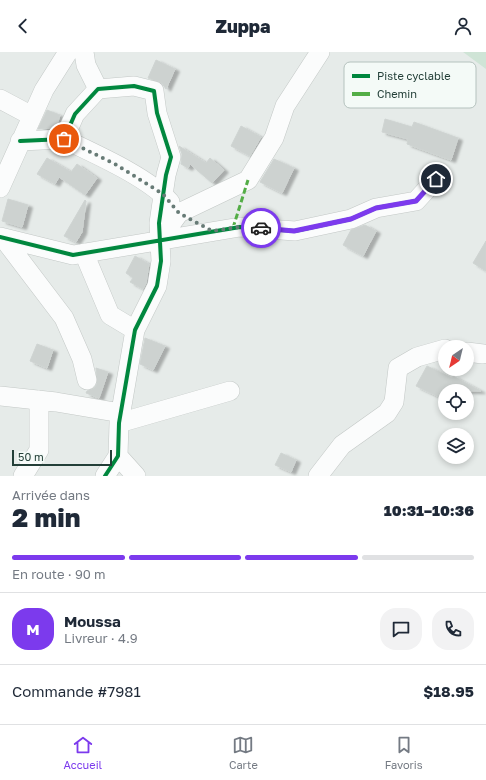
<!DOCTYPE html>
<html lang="fr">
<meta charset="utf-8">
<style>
body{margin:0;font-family:"Golos Text",sans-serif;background:#f2f2f3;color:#1f2937;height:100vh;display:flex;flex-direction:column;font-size:15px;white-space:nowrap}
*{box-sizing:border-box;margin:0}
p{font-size:13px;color:#747a83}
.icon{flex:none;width:22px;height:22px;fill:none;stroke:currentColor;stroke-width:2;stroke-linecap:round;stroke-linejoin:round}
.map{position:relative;height:424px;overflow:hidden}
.drawer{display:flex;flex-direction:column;background:#fff;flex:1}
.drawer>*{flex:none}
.needle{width:26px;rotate:215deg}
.buttons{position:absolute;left:438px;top:288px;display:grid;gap:8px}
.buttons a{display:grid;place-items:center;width:36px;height:36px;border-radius:50%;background:#fff;box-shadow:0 2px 6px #0003;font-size:20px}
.scale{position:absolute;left:12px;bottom:10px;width:100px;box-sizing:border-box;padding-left:4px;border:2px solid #233f38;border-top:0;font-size:11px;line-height:14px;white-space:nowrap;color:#233f38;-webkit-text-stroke:3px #f4faf7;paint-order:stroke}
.pin{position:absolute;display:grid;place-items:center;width:34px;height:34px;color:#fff;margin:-17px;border:2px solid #fff;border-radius:50%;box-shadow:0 1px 4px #0007}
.courier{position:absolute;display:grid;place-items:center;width:40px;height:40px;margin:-20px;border:3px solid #7c3aed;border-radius:50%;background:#fff;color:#222;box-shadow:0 1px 5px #0007}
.head em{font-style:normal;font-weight:800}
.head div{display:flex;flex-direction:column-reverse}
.head{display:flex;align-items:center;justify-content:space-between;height:68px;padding:0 12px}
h1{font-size:26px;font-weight:800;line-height:30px}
.bar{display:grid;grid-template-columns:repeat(4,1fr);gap:6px 4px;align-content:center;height:48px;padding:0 12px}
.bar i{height:5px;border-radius:3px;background:#e0e1e3}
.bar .on{background:#7c3aed}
.bar p{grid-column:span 4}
.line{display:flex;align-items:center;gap:10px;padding:0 12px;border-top:1px solid #e0e1e3}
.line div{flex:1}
.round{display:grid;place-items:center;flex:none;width:42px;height:42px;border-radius:16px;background:#f2f2f3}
header{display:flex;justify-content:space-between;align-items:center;height:52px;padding:0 12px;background:#fff;font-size:18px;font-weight:800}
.tab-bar{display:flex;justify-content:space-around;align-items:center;height:56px;border-top:1px solid #e0e1e3;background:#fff;font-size:11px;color:#747a83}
.tab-bar a{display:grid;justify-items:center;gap:2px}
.tab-bar .on{color:#7c3aed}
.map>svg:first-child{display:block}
.green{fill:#cfe4d6}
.building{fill:#cdd2d0;stroke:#cfd4d2;filter:url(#shadow)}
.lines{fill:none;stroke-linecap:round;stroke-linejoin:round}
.minor-casing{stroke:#c3c8c6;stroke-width:20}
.minor{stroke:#fbfcfc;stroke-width:19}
.quiet{stroke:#53ad46;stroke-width:3;stroke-dasharray:6 3;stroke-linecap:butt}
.cycleway-casing{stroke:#f4faf7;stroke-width:6}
.cycleway{stroke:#00873e;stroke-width:4}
.done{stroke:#677b76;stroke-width:4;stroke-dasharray:0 7.2}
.route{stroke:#7c3aed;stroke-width:5}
.key{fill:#f4faf7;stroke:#b5c2be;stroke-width:1}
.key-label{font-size:11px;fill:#233f38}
</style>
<header><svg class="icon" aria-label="back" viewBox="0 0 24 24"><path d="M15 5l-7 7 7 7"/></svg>Zuppa<svg class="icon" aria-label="person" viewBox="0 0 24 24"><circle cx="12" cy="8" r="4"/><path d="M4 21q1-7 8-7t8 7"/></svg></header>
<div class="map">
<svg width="486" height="424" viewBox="0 0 486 424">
<defs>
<filter id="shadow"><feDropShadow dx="4.5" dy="2.5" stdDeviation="1" flood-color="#0004"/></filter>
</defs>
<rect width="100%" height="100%" fill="#e6ebe9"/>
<path class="green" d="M463,0H486V17Z"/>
<path class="building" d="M156,8L175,17L166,37L162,31L148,26Z
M47,58L60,63L56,76L38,77Z
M385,67L412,75L414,70L458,86L451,108L407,92L408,87L382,80Z
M241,74L261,85L250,104L231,94Z
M179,94L206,111L210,106L224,118L212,131L190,112L188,116L181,112L182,102Z
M47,106L71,120L77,112L97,126L85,143L59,125L55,132L37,122Z
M274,107L294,116L282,141L260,130Z
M8,147L28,153L22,175L2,169Z
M85,148L86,149L82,180L76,190L64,184Z
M365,173L376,179L363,204L343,193L351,178Z
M486,189V219L473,211Z
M135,204L149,212L146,231L143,237L130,230L133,226L126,221Z
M145,286L165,294L153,318L140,312Z
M37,292L53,298L47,316L30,309Z
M427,314L452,326L453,324L481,339H445V348L416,334Z
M96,316L108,320L99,346L86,341L87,339L94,336L97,332Z
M281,401L296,408L291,420L275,413Z"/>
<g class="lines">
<defs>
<path id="minor" d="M84,0L86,13L98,37
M0,47L32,64
M64,87C95,102 148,125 170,150
M20,89L64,87L75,62L98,37L134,34L154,39L157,61L171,105L166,123L159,171L161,209L157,234L135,278L119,371L118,404L105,424
M0,136L44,38L68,0
M0,185L73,203L240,175L295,179L351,167L376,156L416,149L436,127
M4,187L64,266L82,307L87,328
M160,187L179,161L248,128L274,86L285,54L320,0
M84,201L110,263L135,278
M467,300L483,302
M0,344L56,350L121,361
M119,371L230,339
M118,404L136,424
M23,424L39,398V348
M318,424L342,393L387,361L394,350L398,316L417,305L445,297"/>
</defs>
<use href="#minor" class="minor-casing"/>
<use href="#minor" class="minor"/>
<path class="quiet" d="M233,176L248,128"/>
<defs>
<path id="cycleway" d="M20,89L64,87L75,62L98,37L134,34L154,39L157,61L171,105L166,123L159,171L161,209L157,234L135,278L119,371L118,404L105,424
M0,185L73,203L240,175L295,179L351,167L376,156L416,149L436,127"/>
</defs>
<use href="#cycleway" class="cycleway-casing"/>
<use href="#cycleway" class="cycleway"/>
</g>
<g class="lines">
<path class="done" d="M64,87L115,112L163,142L179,161L212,179L240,175L261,176"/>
<path class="route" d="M261,176L294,179L351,167L376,156L416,149L436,127"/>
</g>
<rect x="344" y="10" width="132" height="46" rx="6" class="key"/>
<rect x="352" y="22" width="18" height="4" fill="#00873e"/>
<rect x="352" y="40" width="18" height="4" fill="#53ad46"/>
<g class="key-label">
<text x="377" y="28">Piste cyclable</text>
<text x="377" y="46">Chemin</text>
</g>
</svg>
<div class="buttons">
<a><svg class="needle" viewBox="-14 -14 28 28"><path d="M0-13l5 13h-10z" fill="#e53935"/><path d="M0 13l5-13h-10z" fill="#747a83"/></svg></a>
<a><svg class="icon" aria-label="locate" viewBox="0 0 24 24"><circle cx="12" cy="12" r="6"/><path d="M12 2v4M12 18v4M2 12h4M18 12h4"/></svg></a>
<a><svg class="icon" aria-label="layers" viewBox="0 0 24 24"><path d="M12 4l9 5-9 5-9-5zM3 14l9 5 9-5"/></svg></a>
</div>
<div class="scale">50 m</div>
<div class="pin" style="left:64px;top:87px;background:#ea580c"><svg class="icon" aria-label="bag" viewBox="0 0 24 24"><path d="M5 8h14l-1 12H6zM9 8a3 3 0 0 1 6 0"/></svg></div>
<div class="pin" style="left:436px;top:127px;background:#1f2937"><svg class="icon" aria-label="home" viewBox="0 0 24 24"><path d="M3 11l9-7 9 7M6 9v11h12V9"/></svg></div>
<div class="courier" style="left:261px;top:176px"><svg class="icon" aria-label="car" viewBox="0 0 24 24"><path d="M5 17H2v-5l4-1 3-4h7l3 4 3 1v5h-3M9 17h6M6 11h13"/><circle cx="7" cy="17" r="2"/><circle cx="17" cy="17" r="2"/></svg></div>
</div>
<section class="drawer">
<div class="head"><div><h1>2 min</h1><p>Arrivée dans</p></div><em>10:31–10:36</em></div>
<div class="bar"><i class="on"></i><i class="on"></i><i class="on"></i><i></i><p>En route · 90 m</p></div>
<div class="line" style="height:72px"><b class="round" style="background:#7c3aed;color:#fff">M</b><div><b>Moussa</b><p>Livreur · 4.9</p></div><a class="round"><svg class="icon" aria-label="chat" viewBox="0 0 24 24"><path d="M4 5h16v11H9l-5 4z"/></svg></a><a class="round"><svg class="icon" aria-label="phone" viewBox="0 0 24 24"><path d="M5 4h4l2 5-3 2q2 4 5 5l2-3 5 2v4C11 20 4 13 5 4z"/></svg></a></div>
<div class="line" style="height:52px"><div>Commande #7981</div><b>$18.95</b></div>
</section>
<nav class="tab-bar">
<a class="on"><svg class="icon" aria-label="home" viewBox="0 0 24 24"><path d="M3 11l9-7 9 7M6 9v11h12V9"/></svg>Accueil</a>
<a><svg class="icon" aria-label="map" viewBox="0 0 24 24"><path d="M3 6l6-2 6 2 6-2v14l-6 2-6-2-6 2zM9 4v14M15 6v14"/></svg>Carte</a>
<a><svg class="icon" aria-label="saved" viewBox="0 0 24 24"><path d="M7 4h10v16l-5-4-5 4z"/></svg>Favoris</a>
</nav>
